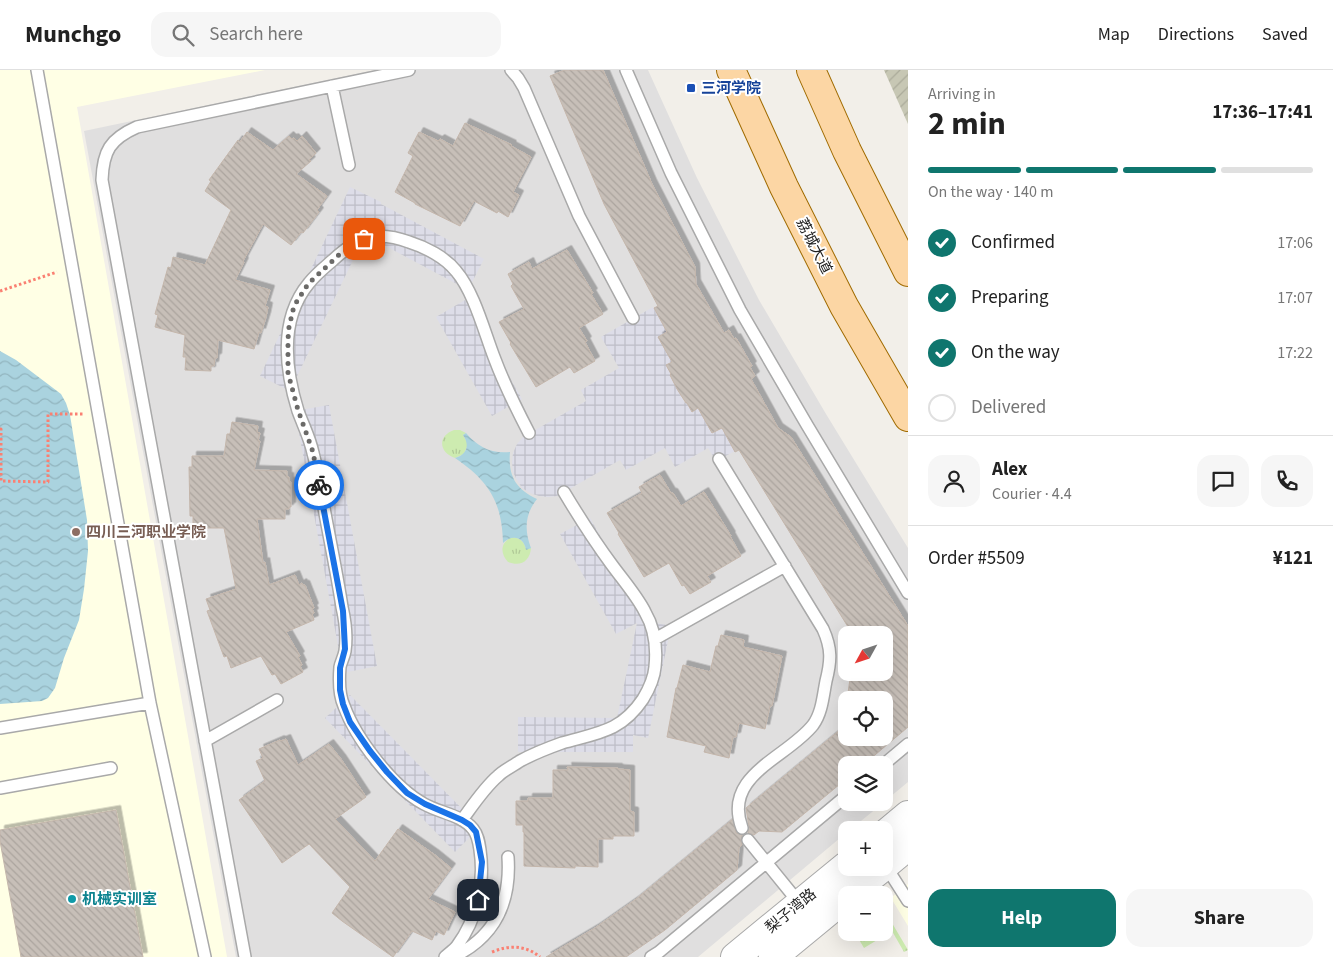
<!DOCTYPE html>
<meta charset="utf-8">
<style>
body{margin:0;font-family:"Source Sans 3","Noto Sans SC",sans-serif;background:#f6f6f6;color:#222;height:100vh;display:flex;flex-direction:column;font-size:19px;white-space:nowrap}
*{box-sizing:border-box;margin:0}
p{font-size:16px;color:#767676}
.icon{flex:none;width:28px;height:28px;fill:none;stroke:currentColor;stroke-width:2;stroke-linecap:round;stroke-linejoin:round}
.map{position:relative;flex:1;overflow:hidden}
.sheet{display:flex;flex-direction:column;background:#fff;width:425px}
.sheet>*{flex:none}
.needle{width:32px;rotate:230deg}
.buttons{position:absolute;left:838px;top:556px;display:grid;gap:10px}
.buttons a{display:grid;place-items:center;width:55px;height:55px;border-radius:10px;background:#fff;box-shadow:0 5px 20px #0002;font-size:25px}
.pin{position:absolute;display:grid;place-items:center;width:42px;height:42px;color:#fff;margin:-21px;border-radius:10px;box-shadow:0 2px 8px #0006}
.courier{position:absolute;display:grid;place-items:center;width:50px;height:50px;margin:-25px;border:4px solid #1a73e8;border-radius:50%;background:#fff;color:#222;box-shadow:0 1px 6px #0007}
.headline em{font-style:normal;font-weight:700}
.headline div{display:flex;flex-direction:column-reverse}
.headline{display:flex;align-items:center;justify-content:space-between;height:85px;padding:0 20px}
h1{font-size:32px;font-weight:700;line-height:38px}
.bar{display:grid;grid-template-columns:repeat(4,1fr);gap:8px 5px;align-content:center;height:60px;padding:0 20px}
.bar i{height:6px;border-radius:4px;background:#e0e0e0}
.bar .on{background:#0f766e}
.bar p{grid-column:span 4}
.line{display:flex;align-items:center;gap:12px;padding:0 20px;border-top:1px solid #e0e0e0}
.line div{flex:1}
.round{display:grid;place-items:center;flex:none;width:52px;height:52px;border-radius:15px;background:#f6f6f6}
ol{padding:0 20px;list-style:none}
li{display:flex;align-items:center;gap:15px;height:55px}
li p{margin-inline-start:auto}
li .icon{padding:5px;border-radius:50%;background:#0f766e;color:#fff;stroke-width:4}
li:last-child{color:#767676}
li i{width:28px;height:28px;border:2px solid #e0e0e0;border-radius:50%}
.action{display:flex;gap:10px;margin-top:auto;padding:10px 20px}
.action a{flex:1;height:58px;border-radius:15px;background:#0f766e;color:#fff;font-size:20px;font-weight:700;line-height:58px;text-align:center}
.action a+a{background:#f6f6f6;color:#222}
header{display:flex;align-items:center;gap:30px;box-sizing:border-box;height:70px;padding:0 25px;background:#fff;border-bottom:1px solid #e0e0e0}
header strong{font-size:24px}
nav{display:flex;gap:28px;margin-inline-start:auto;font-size:18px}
.search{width:350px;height:45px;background:#f6f6f6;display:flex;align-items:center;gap:12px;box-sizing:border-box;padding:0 18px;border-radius:15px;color:#767676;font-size:19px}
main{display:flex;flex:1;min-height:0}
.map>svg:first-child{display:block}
.residential{fill:#e0dfdf;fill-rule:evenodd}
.education{fill:#ffffe5}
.construction{fill:url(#construction-furrows)}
.grass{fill:url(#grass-tufts)}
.plaza{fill:url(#plaza-grid)}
.water{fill:url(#water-waves)}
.building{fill:url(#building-back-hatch);stroke:#c4b6ab;filter:url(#shadow)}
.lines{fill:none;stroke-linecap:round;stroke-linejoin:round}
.service-casing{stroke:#a9a9a9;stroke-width:14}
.tertiary-casing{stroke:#a9a9a9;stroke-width:30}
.primary-casing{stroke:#a06b00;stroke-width:30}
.path{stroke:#fa8072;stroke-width:3;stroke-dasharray:2.5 2.5;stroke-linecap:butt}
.service{stroke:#fff;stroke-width:11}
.tertiary{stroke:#fff;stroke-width:28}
.primary{stroke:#fcd6a4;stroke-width:28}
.done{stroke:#6b6a68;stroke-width:5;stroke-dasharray:0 9}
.route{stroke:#1a73e8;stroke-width:6}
.transit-dot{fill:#1a4fb4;stroke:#fff;stroke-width:2}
.education-dot{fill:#8d6e63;stroke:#fff;stroke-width:2}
.culture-dot{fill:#0f9aa8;stroke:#fff;stroke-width:2}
.labels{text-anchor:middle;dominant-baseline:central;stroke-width:4;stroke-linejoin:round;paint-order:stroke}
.transit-label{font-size:15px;font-weight:bold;fill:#164399;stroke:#fff;text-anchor:start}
.street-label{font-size:15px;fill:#222;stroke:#fff}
.education-label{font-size:15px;font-weight:bold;fill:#785e54;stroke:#fff;text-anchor:start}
.culture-label{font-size:15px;font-weight:bold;fill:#0d838f;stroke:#fff;text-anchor:start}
</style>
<header>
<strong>Munchgo</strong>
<div class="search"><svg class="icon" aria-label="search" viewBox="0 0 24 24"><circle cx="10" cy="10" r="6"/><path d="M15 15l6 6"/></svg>Search here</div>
<nav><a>Map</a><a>Directions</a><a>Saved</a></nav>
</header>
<main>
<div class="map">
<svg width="908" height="887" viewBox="0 0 908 887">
<defs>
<pattern id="construction-furrows" width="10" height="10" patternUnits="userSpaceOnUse" patternTransform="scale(1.25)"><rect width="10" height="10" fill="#c7c7b4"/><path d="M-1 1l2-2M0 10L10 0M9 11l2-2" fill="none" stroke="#abab9a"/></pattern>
<pattern id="grass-tufts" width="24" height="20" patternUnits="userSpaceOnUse" patternTransform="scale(1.25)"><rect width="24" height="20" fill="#cdebb0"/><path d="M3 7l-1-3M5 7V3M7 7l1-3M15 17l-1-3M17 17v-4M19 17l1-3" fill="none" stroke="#b0c997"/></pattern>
<pattern id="plaza-grid" width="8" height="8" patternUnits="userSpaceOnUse" patternTransform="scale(1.25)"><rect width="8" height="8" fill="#dddde8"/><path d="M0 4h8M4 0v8" fill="none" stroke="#bdbdc7"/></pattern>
<pattern id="water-waves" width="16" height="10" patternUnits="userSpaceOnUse" patternTransform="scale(1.25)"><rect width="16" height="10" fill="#aad3df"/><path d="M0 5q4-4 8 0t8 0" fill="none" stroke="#92b5bf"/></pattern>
<pattern id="building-back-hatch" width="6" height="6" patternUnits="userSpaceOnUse" patternTransform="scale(1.25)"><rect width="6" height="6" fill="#c7bfb8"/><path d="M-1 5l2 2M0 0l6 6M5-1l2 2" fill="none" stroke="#aba49e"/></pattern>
<filter id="shadow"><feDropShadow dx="4.5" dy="-4.5" stdDeviation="0" flood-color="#0004"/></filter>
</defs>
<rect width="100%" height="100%" fill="#f2efe9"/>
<path class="residential" d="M375,0H648L697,108L759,230L826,344L908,478V712L884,732V695H846V732L883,733L850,760H846V763L698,887H236L84,61ZM846,565H884V602H846ZM846,630H884V668H846Z"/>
<path class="education" d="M0,0H265L77,37L227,887H0Z
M908,814V856L891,828Z"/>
<path class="construction" d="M884,0H908V54Z"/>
<path class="grass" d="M454,360H460L466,363L463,365L468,374L464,384L455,388C439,383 437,366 454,360Z
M512,467C520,468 524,471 526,479L531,478C530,491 521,497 508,492C500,483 500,473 512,467Z
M884,849L892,853L908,880L904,882L892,861L864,878L855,863L884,862Z"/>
<path class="plaza" d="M350,117L381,132V134L484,189L468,220L365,165L290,321L260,306Z
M465,230L522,329L492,346L436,247Z
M653,237L667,262L658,267L672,292L671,304L670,306L677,319L685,333H687L692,341L698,338L712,363L722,358L735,381L716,391L708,378L675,397L665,378L626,400L620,390L557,426L548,427L539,426L530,423L522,418L517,410L513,402L512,392L513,383L517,374L523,367L586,331L581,320L619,298L601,267Z
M329,335L377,596L343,603L295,341Z
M590,448L646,547L642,550L671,556L648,668L633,665V682H518V647L617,648L637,553L616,564L560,464Z
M350,625L480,757L455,782L325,648Z"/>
<path class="water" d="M0,281L16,290L61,324L66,333L70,345L87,450L88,481L84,519L79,550L64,588L55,618L48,628L42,631L0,634Z
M466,363C478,377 491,384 510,382C508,405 515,419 537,429C525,444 524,460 531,478L526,480C524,467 512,464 503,473C502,432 489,411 455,388C467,385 470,375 463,365Z"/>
<path class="building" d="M565,0H603L652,114L695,197L696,214L724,263L729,260L734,269L736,268L752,296L750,297L755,306L751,309L778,358L791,367L908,556V657L863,695H846V709L782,762L759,761L754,765L748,763L749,757L746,738L846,655V668H884V630H847L851,602H884V565H853L739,380L735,382L722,358L712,363L698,338L692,342L687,333H686L677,319L670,305L671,304L666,295L672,292L658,267L667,262L654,238L658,236L604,134L550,6Z
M465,53L512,75L511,76L531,87L513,122L519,125L508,147L498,141L497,143L474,131L460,156L415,134V133L395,122L413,86L408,83L419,62L438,71L440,69L453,76Z
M247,62L273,80L289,66L292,69L294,68L297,71L302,66L316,83L309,90L311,91L296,104L327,126L317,140L319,142L303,163L301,162L291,175L263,154L243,191L244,192L235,210L270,220L265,236L268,237L266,247L261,263L259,262L254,279L218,270L217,288H215L214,296H211V301L185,300L186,287H183L185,265L155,257L158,245L155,244L168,197L171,198L173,187L205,195L231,140L205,121L211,111L209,110L238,70L240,72Z
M567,180L593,223L591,224L603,244L579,258L587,271L585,272L595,291L574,303L570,297L536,317L510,274L511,273L499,252L524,239L511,216L513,214L508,204L529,192L532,199Z
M232,352L258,356L257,362L260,363L258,371H260L254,400L287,401V407H289V412H291V437H289V439H285V449H257L263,493L265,492L269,515L295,505L299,515L302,513L303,515H305L314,538L312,539L314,543L312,544L314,550L286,562L300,586L298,587L302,595L300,596L303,602L281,614L275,604L272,605L261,586L231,598L227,586L224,587L207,541L210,540L206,529L236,519L224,458H193V446H190L189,397H192V386H224L227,364H230Z
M660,405L671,423H673L681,436L704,422L731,466H730L741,486L707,506L711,512L690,524L684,515L682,516L669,493L644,507L618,464L619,463L607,443L642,423L639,417Z
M721,565L744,570L743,577L782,586L772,636H770L765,659L739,653L736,667H733L729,688L704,682L706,676L667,667L676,618H677L683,595L710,602L716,576H718Z
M286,669L298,695L329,674L341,689L366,727L335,749L375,791L398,759L435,785L451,798L428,829L455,842L444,865L436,861L432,870L412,861L393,887L342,851L332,843L350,817L309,774L282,793L239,730L265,711L256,691L263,688L259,679L280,670L281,671Z
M567,697L618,698V699L630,700V741L634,742V766H613V769H598V797L575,796V798L524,796V762H523V755H516V731H528V728H553V700H568Z
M116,740L143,887H21L0,771V760Z
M733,749L736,763L742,765L741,771L742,775L739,778L737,800L665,860L626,887H546L595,858L635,830Z"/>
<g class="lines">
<defs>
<path id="service" d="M37,0L150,633L205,887
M511,0L518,8L524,18L579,146L633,248
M626,0L671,103L740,240L807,355L908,523
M332,16L349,95
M719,389L823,559C832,579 831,591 826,611C823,626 822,643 813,655C787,688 722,705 742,758
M655,569L785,496
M0,658L150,633
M205,671L277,630
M883,695L908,674
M0,718L111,698
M462,750C473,735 484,718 498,706C504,700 513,696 520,691C533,684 548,678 562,673C597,663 621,662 643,629C649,619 654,609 655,597C657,578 655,559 645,542C637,526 623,510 612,495C595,472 579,447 564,422
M748,770L800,834
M885,795L908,831
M245,887L102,110C103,81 110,69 137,57L409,0
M445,887C449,883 454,880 457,876C477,849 485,813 480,780C479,773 478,765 473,759C462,745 440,743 424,734C393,717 356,669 344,636C339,625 339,609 340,597C341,592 344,587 345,581C347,567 345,550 342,537C337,504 330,471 324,438C320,420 318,401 313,383C310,368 303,355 298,341C285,299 279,249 309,213C316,204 325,197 333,190C358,167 376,160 409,172C425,177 445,187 456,201C474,222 484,261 494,287C504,314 516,338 529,363
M453,887C495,867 511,832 508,787
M651,887L659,882L846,726"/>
<path id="tertiary" d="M884,765L908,745
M884,796L908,776
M848,825L882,798
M735,887L846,796
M773,887L846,827"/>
<path id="primary" d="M731,0L784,117L844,236L908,347
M811,0L847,81L908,202"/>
</defs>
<use href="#service" class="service-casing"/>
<use href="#tertiary" class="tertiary-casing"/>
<use href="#primary" class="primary-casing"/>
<path class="path" d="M0,221L57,202
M0,359H1V411L48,412V344H83
M492,882C509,875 526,875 540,887"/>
<use href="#service" class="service"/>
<use href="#tertiary" class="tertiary"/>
<use href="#primary" class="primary"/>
</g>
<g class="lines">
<path class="done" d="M319,415L313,382L298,340L288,303V269L289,257L294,236L308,214L342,182L364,169"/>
<path class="route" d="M319,415L343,541L345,579L340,598V620L343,634L350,652L370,681L387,702L407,723L425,734L462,750L470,755L476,762L482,792L478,830"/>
</g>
<rect class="transit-dot" x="686" y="13" width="10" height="10" rx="2.5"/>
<circle class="education-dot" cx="76" cy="462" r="5"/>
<circle class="culture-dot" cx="72" cy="829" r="5"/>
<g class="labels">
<g class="transit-label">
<text x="701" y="18">三河学院</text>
</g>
<g class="street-label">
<text transform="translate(814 176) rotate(63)">荔城大道</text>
<text transform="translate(791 841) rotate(-39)">梨子湾路</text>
</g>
<g class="education-label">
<text x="86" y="462">四川三河职业学院</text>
</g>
<g class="culture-label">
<text x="82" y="829">机械实训室</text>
</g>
</g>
</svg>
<div class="buttons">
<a><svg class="needle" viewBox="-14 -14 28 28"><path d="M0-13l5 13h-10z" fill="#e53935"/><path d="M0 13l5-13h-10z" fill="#767676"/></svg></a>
<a><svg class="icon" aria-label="locate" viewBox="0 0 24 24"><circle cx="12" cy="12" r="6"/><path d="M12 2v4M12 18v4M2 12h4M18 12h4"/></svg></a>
<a><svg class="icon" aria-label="layers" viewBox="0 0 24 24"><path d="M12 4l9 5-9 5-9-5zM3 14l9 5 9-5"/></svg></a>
<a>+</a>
<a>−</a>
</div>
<div class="pin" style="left:364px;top:169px;background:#ea580c"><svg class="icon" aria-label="bag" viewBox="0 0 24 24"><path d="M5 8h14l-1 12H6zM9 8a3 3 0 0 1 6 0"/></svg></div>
<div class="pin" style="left:478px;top:830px;background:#1f2937"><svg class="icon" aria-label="home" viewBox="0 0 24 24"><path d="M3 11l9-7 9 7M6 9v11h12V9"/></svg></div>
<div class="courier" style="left:319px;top:415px"><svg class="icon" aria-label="bike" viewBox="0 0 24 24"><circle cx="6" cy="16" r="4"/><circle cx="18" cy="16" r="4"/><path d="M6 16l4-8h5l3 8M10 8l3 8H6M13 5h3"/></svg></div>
</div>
<section class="sheet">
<div class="headline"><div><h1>2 min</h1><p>Arriving in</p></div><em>17:36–17:41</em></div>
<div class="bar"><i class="on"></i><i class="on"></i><i class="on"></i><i></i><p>On the way · 140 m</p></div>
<ol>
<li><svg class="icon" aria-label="check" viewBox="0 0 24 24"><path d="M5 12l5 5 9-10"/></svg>Confirmed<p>17:06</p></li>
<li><svg class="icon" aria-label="check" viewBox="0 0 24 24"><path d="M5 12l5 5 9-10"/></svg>Preparing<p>17:07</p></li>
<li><svg class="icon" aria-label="check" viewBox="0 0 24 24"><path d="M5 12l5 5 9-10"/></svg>On the way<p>17:22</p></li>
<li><i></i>Delivered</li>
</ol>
<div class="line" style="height:90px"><a class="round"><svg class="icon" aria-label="person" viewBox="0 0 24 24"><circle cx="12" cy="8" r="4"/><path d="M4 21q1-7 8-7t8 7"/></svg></a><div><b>Alex</b><p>Courier · 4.4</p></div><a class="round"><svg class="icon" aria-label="chat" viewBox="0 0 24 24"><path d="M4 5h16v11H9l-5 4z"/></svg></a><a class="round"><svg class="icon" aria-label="phone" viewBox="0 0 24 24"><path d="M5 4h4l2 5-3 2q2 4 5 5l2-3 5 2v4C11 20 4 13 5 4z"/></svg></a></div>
<div class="line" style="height:65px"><div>Order #5509</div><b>¥121</b></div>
<div class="action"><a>Help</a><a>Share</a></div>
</section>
</main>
